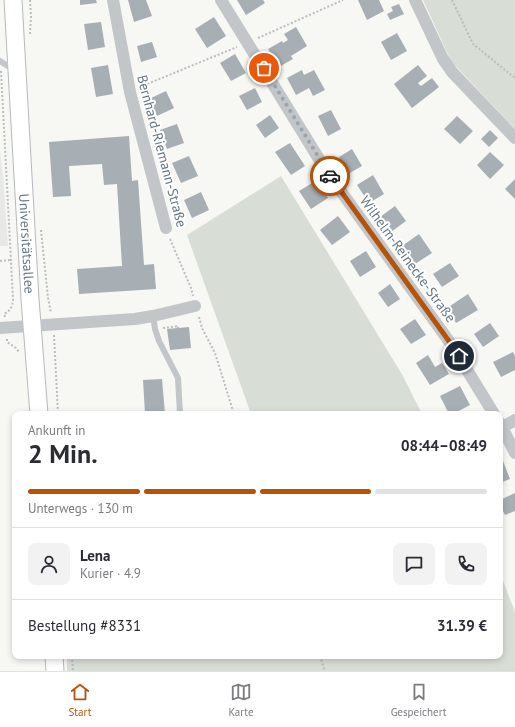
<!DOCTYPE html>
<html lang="de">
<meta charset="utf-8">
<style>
body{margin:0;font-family:"PT Sans",sans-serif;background:#f2f2f3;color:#2b2b33;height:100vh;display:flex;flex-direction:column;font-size:15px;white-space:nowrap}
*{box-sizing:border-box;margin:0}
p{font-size:13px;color:#7c7c81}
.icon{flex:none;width:22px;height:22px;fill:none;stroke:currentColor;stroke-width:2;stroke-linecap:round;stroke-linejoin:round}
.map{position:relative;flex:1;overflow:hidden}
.sheet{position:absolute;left:12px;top:411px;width:491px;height:248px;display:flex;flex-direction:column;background:#fff;border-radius:8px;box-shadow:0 2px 6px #0003}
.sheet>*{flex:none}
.pin{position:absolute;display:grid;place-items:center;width:34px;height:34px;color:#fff;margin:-17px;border:2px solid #fff;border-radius:50%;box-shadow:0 1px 4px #0007}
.courier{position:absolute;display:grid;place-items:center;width:40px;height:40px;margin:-20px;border:3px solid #b45309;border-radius:50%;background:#fff;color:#222;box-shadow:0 1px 5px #0007}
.overview em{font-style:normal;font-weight:700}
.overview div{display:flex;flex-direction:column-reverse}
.overview{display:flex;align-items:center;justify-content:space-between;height:68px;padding:0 16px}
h1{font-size:26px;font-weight:700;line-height:30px}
.bar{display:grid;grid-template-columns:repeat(4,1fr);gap:6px 4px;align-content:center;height:48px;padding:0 16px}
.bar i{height:5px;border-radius:3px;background:#e1e1e2}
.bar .active{background:#b45309}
.bar p{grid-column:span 4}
.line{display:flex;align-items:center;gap:10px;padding:0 16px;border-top:1px solid #e1e1e2}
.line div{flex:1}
.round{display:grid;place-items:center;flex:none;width:42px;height:42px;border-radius:8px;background:#f2f2f3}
.tabs{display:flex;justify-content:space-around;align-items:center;height:56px;border-top:1px solid #e1e1e2;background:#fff;font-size:11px;color:#7c7c81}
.tabs a{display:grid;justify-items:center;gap:2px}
.tabs .active{color:#b45309}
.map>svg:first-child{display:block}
.built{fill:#e8e8e7}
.green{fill:#d8ded5}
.building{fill:#a7afb4}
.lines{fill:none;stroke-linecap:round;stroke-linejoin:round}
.secondary-casing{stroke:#b5babd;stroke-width:19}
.path{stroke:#babdbf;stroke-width:2;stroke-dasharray:2 2;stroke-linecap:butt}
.lane{stroke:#c2c6c9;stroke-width:6}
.street{stroke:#c2c6c9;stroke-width:12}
.secondary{stroke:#fff;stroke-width:17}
.done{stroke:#99a4ab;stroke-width:4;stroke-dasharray:0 7.2}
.route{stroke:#b45309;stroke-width:5}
.labels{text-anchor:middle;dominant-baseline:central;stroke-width:4;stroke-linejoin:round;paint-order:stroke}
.street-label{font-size:14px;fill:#677883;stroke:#fff}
</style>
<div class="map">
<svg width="515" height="671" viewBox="0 0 515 671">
<rect width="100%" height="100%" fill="#f7f7f4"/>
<path class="built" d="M0,151L3,175L8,246H0Z"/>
<path class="green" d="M423,0H515V129L451,61Z
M281,176L403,376L422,414H251L187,235Z
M500,573L515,612V671H67V656H500Z"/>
<path class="building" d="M80,0H96L97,3L80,5Z
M128,0H146L152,16L134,22Z
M237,0H263L265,3L246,15Z
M358,0H379L384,11L367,20Z
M399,4L404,14L390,20L387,14L393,11L391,7Z
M214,17L226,36L207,48L195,29Z
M101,22L105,47L88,50L84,24Z
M296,27L307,46L291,56L293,59L279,67L268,49L282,41L283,43L288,40L284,34Z
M397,33L407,51L391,60L381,42Z
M152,42L157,57L141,62L137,46Z
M235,54L246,73L231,81L220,63Z
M108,65L113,94L96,97L91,68Z
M418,65L427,76L418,83L421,86L432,78L439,87L412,108L394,84Z
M302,70L304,75L314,70L325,90L313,96L309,88L296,95L287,78Z
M255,88L262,102L247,110L239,96Z
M166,91L174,108L157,116L149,99Z
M331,110L341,129L328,136L318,116Z
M270,115L279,128L265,138L256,125Z
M457,116L473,131L460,144L444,129Z
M177,124L184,143L167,149L160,130Z
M490,130L498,138L489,147L481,139Z
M129,136L132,181L138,180L144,265L154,264L156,289L79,294L77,269L122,266L117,184L104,185L102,164L69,166L71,196L53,197L49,142Z
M290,143L305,166L291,175L275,152Z
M352,149L362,166L348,174L339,157Z
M490,152L504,165L490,179L477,165Z
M189,156L198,176L181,183L172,163Z
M373,175L384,194L369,203L357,185Z
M515,179V199L505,189Z
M317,180L328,198L311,209L299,191Z
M201,192L209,210L192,218L184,200Z
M395,206L406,221L391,232L380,217Z
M338,216L350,232L332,245L320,230Z
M419,234L432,253L415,264L402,246Z
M366,251L376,267L360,277L350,261Z
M450,263L459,276L442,287L433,274Z
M390,284L400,299L388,307L378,293Z
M468,294L478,310L456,323L447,308Z
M415,319L426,335L411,344L400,329Z
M490,323L499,336L483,347L474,334Z
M189,327L191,348L170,350L167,329Z
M513,352L515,356V370L501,377L493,362Z
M428,355L435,367L442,363L449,374L430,385L416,363Z
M162,379L165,414H145L143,380Z
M460,386L470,405L453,414H449L440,396Z
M503,461L510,479L500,483V463Z
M515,493V511L505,515L500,505V500Z"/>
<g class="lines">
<defs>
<g id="secondary">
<path id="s1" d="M13,0L30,299L39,414"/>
<path d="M54,656L55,671"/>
</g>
</defs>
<use href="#secondary" class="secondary-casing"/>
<path class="path" d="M452,0L473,44L515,78
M30,34L31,17L30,0
M258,38L343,0
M1,71L13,300C12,307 11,310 4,314L5,317
M140,87L237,47
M41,230L48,298L51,313
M170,239L191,288L193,296
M0,261L11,260
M199,317L202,328L215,353L234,414
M163,328L178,326V328
M54,335L58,414
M7,339V342L16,348L19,352
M72,656L73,671
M320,656L325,671"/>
<path class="lane" d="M0,61L14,70
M153,316L155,329L159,341L178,378L180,414"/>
<path class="street" d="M113,0L130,92L166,228
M221,0L327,172L451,344L494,414
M415,0L443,59L452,72L515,138
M0,328L135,319L153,316L195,306
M500,423L515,453
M503,427L515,420"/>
<use href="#secondary" class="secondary"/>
</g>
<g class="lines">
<path class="done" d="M264,68L330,176"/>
<path class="route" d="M330,176L451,344L459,356"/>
</g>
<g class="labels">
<g class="street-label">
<text transform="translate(162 151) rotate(75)">Bernhard-Riemann-Straße</text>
<text stroke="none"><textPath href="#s1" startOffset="244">Universitätsallee</textPath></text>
<text transform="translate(408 259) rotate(54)">Wilhelm-Reinecke-Straße</text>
</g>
</g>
</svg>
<div class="pin" style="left:264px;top:68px;background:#ea580c"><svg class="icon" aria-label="bag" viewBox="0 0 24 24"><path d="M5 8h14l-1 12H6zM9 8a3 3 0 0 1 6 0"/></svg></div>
<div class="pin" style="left:459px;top:356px;background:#1f2937"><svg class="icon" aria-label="home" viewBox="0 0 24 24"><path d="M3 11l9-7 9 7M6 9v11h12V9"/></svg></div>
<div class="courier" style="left:330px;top:176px"><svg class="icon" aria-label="car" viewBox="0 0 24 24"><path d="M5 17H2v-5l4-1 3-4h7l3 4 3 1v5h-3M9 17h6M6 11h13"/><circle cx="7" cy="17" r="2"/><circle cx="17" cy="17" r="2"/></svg></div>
<section class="sheet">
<div class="overview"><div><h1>2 Min.</h1><p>Ankunft in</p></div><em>08:44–08:49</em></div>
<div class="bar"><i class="active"></i><i class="active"></i><i class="active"></i><i></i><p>Unterwegs · 130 m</p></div>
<div class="line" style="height:72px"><a class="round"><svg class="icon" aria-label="person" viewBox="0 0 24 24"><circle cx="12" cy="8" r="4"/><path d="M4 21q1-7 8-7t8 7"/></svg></a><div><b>Lena</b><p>Kurier · 4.9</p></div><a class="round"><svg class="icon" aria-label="chat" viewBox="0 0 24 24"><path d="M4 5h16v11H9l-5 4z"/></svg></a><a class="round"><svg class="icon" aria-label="phone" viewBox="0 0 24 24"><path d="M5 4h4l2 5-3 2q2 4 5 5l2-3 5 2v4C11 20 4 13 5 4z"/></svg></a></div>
<div class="line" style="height:52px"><div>Bestellung #8331</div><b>31.39 €</b></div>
</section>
</div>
<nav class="tabs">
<a class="active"><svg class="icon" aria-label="home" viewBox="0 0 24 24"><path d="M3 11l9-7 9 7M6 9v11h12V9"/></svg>Start</a>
<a><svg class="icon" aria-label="map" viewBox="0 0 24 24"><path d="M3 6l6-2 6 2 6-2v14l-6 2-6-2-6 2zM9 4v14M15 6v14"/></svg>Karte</a>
<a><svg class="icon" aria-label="saved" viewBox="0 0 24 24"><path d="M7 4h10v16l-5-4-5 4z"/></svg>Gespeichert</a>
</nav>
